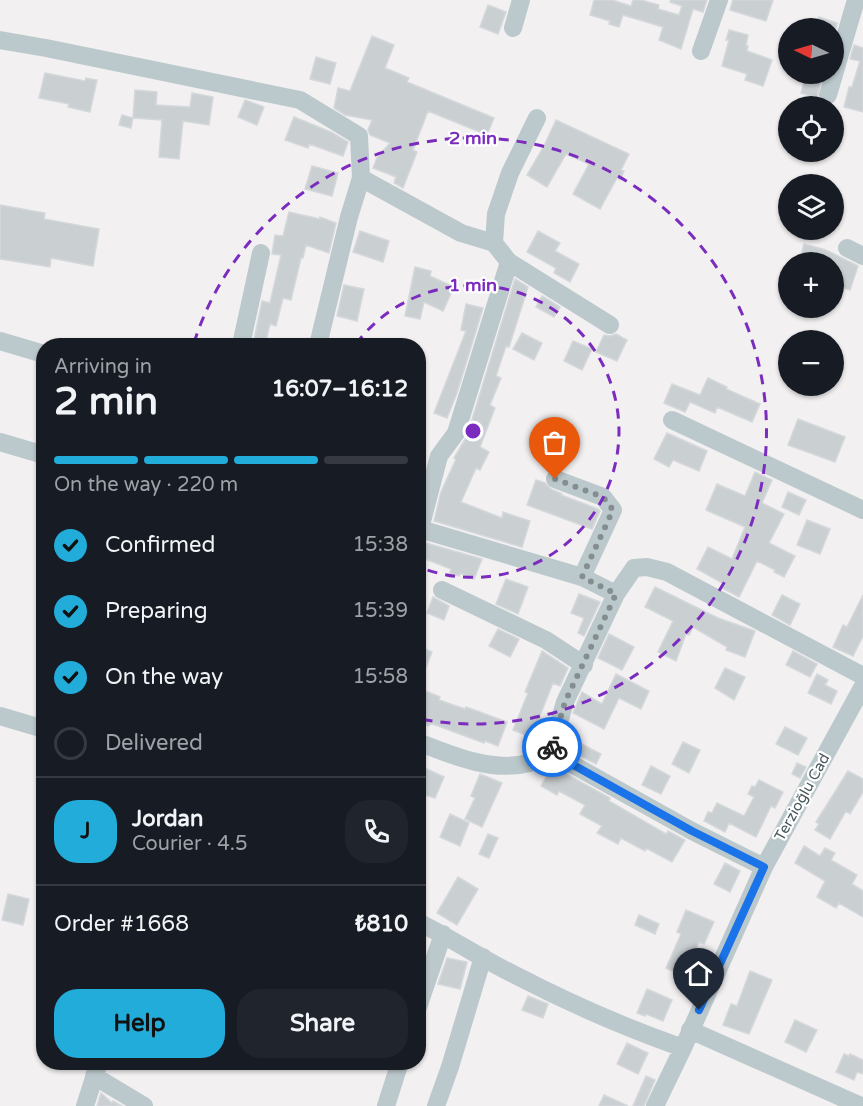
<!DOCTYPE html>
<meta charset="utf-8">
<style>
body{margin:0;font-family:"Varela Round",sans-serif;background:#20242c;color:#f1f3f6;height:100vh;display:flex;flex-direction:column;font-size:22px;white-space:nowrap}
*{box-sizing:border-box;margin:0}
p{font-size:20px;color:#9ea1a6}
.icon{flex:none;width:33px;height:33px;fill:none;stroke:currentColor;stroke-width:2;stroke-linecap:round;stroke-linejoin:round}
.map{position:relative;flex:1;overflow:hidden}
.panel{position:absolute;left:36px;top:338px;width:390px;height:732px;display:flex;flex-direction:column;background:#171b24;border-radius:24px;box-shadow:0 2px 4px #0004}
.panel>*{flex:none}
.needle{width:39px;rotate:275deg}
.tools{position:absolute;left:778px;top:18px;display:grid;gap:12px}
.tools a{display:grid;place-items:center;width:66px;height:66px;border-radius:50%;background:#171b24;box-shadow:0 2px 4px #0004;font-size:30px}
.pin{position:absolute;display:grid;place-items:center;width:51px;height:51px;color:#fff;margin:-62px -26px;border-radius:50% 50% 50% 0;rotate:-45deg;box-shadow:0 0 6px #0007}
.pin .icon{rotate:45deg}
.courier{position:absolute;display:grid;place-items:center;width:60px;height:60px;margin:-30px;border:4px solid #1a73e8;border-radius:50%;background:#fff;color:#222;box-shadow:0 2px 8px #0007}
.overview em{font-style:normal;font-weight:700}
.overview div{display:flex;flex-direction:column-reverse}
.overview{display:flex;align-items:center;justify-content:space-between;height:102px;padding:0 18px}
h1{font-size:39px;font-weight:700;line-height:45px}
.bar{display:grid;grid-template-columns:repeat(4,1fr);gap:9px 6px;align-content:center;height:72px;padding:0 18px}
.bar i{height:8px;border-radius:4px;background:#363941}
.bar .current{background:#22acda}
.bar p{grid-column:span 4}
.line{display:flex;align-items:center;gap:15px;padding:0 18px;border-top:2px solid #363941}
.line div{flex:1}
.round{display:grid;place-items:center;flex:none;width:63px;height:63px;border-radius:24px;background:#20242c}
ol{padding:0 18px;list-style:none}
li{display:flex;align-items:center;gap:18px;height:66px}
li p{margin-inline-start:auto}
li .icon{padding:6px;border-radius:50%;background:#22acda;color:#111;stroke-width:4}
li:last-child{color:#9ea1a6}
li i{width:33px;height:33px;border:3px solid #363941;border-radius:50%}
.button{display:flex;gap:12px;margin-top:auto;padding:12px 18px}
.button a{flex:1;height:69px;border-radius:24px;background:#22acda;color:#111;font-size:24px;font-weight:700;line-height:69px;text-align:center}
.button a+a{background:#20242c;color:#f1f3f6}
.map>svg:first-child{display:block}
.building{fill:#cacfd2;stroke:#d4d8db;stroke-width:1.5}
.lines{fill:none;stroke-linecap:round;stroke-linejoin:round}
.minor{stroke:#bcc9cc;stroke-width:18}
.done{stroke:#848e90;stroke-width:6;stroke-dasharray:0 10.8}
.route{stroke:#1a73e8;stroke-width:8}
.ring{fill:none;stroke:#7b2cbf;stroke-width:3;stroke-dasharray:10 8}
.labels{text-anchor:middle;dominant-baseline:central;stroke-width:4.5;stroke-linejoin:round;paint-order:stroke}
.street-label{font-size:15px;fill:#49595c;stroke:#fff}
.centre{fill:#7b2cbf;stroke:#fff;stroke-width:3}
.ring-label{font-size:18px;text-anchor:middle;font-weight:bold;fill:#7b2cbf;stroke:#fff;stroke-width:4.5;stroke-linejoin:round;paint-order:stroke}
</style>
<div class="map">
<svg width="863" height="1106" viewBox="0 0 863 1106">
<rect width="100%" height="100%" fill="#f2f0f1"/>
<path class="building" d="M594,0H612L631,6L633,0H641L659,5L658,9L679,15L682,6L670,2L671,0H707L703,12L693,9L681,49L659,40L663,27L623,15L619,27L609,24L610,21L590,15Z
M733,0H773L766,21L730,10Z
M488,5L506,12L498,34L480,27Z
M819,17L837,23L836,28H815Z
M729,30L748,35L746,45L748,46L747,51L772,60L763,86L745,80L747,74L722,66L729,40H726Z
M372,36L394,45L385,68L409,78L407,82L494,118L487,135L428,111L413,150L417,152L403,188L394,183L396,177L373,168L377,158L390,143L370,135L368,130L372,120L345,115L334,108L338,88L350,91Z
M854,45L863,48V112L844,107L849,87H852L860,61L850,59Z
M316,57L336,63L330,84L310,79Z
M45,73L85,81L86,78L97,80L90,112L68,107L69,104L39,98Z
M806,74L822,77L817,98L801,93Z
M135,90L157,92L156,105L190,107L192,93L213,97L209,125L183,121L179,159L159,157L162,120L133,118Z
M245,100L264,107L257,125L238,117Z
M122,115L133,118L131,128L119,125Z
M294,117L331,132L348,142L343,156L309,144L308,148L285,140Z
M556,120L629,154L621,170L624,171L620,180L617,178L600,209L573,194L589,164L566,154L547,187L527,175L544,146Z
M312,166L338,173L332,196L305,189Z
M0,205L45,213L44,219L99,229L93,266L51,258L50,267L0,259Z
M289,212L320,219V217L336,223L329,253L306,245L303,258H301L291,300L283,298L276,326L270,324L265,345H253L262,301L270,303L281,255L272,254L275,235L283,236Z
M360,231L389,241L383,262L353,252Z
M538,231L560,243L555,251L579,264L570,282L554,273L556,268L527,252Z
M804,244L826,250L858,266L850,290L834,285V262H799Z
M415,267L431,271L430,276L454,287L443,311L424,302L420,319L405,316Z
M515,279L528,287L509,347L506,346L496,376L501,378L490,405L495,408L480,447L489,452L480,470L476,468L461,502L502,518L503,512L530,521L522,547L434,521L441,492L456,459L454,458L467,436Z
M344,285L364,289L357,321L337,316Z
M542,296L560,307L554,317L536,307Z
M466,304L483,308L457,393L447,418L434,413L466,331L461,330Z
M522,333L542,343L534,360L513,349Z
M616,334L627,340L617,361L596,352L604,335L610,336Z
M573,341L592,349L582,370L564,361Z
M708,378L727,387L726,389L760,404L752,422L717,407L715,413L690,402L685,412L664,403L672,384L700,395Z
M798,419L845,437L835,462L788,445Z
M667,433L707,451L699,471L673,460L669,467L654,459Z
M551,436L570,444L563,461L544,453Z
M755,472L772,480L762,503L784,514L769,543L795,556L784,577L774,572L775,570L757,561L739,597L722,588L724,584L697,569L708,547L732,559L745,527L706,510L717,484L745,496Z
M536,480L545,483L551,489L562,494L561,495L598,509L600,511L592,529L527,505Z
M788,492L806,500L799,515L782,507Z
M807,520L830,529L820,554L797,545Z
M426,543L482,559L474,579L460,573L459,576L450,573L451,569L420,557Z
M506,579L528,587L518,614L496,604Z
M655,587L718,618L755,631L745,657L726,650L727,647L693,627L689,635L686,634L676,661L658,652L673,621L645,607Z
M579,594L600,602L584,636L578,633L584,618L571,613Z
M782,595L800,604L790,625L772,615Z
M863,595V636L853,656L833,647L843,625L847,627Z
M433,597L449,606L444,620L427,613Z
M498,629L519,639L510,657L489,646Z
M609,634L634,647L622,670L598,658Z
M418,646L432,652L419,685H418Z
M542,651L568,668L560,686L553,683L539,718L544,719L536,739L513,730L528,693L525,692Z
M793,651L817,664L810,677L786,665Z
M725,668L745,677L734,700L715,688Z
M616,674L649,691L641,709L619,698L604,729L573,713L582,692L602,704Z
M817,674L828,680L825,685L837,691L831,704L808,693Z
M418,688L440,697L439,700L465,709L466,707L507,722L498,746L485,741L484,743L430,723L429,726L418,721Z
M785,727L807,738L798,755L776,744Z
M574,740L601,754L596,764L569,750Z
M683,742L700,750L689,773L672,764Z
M797,763L806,767L800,778L792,774Z
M418,765L444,777L435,798L418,793Z
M552,766L610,798L609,801L666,834L668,831L685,840L672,862L646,848L645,851L621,838L618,844L597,833L602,826L580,814L585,805L559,791L557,795L541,786Z
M651,766L670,776L661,794L642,785Z
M848,771L863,779V792L850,814L846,811L830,839L815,830L819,824L816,822Z
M480,774L502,783L482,827L465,819L475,798L471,796Z
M759,780L783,792L775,808L771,806L756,837L729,823L725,832L704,821L708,812L712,813L717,803L744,816L754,797L748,794L752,786L755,787Z
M450,814L469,823L460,846L440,837Z
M488,834L498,838L489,858L479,854Z
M804,846L820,856L825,848L835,853L831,860L857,875L852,884L863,891V917L839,903L836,908L817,897L825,881L795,863Z
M725,863L740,871L730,892L714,884Z
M458,877L478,889L457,925L437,913Z
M8,894L29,899L23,925L2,920Z
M686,910L714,922L704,944L699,942L684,976L666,968L681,934L677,932Z
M639,915L659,924L655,934L635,925Z
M447,958L467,962L460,989L438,984Z
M750,971L772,980L749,1034L723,1025L731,1004L737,1006Z
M647,989L672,1000L663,1021L646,1014L645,1016L637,1013Z
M528,996L548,1004L543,1018L522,1010Z
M795,1020L817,1030L806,1052L785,1042Z
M627,1043L648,1053L638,1074L617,1064Z
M844,1054L849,1056L850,1054L863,1060V1074L857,1072L854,1080L836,1072Z
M646,1076L655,1080L644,1106H633Z
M101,1093L112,1103L113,1101L122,1106H97Z
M604,1095L628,1106H599Z"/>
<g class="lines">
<path class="minor" d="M513,28L521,0
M0,40L46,48L300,100L359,136L361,178L349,217L318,345
M701,51L719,0
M828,95L856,0
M537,118L510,173L496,214L494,243L509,262L610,325
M361,178L461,233L494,243
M847,248L863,256
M509,262L456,433L439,456L420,529L582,577L616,594
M0,341L44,354
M241,345L261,253
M672,420L863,510
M0,442L44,455
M555,479L603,497L613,510L582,577
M442,590L546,640L584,665
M0,716L44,729
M418,742C451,755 493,773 529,763C536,761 544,756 550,752L565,702L616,594L634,568L647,567L667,572L863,676
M550,752L692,831L764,867
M418,922C451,938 482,959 515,975C569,1003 626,1028 683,1048
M418,1007L443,934
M690,1030L861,1106
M94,1076L144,1106
M85,1106L99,1062
M386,1106L400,1062
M436,1106L450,1067L483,957
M655,1106L683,1048L764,867L863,686"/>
</g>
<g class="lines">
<path class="done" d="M552,747L565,702L616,594L582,577L613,510L603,497L555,479"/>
<path class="route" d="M552,747L550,752L692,831L764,867L699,1010"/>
</g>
<g class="ring">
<path d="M356 344A146 146 0 1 1 419 567"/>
<path d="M194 343A293 293 0 1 1 420 719"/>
</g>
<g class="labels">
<g class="street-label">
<text transform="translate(802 797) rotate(-61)">Terzioğlu Cad</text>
</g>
</g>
<circle cx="473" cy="431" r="9" class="centre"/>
<g class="ring-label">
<text x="473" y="144">2 min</text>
<text x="473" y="291">1 min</text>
</g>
</svg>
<div class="tools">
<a><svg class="needle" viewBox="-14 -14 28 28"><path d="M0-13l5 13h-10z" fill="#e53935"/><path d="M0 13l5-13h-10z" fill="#9ea1a6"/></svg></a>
<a><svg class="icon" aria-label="locate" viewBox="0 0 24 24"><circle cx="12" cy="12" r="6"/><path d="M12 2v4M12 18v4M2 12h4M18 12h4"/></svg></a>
<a><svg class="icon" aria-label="layers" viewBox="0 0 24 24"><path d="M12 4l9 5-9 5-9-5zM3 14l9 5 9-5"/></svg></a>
<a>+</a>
<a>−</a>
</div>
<div class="pin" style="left:555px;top:479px;background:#ea580c"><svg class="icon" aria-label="bag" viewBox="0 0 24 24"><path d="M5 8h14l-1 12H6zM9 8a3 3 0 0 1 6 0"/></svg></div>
<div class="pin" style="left:699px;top:1010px;background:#1f2937"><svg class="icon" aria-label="home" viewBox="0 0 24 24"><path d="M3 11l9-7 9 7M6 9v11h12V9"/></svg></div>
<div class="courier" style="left:552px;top:747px"><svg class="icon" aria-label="bike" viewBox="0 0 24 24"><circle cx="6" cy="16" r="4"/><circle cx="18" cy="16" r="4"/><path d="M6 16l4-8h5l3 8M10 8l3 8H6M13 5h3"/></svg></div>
<section class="panel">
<div class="overview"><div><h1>2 min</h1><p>Arriving in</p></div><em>16:07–16:12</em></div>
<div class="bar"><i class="current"></i><i class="current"></i><i class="current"></i><i></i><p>On the way · 220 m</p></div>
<ol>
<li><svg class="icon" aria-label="check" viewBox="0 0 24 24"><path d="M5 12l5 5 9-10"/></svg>Confirmed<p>15:38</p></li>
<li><svg class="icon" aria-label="check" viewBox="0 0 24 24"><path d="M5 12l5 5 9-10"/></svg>Preparing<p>15:39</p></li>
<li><svg class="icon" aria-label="check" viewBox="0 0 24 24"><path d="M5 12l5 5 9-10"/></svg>On the way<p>15:58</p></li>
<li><i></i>Delivered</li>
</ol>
<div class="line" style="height:108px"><b class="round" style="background:#22acda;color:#111">J</b><div><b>Jordan</b><p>Courier · 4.5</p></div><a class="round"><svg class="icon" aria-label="phone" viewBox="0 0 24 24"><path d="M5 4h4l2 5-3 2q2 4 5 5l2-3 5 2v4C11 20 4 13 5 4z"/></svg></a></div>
<div class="line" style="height:78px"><div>Order #1668</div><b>₺810</b></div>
<div class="button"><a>Help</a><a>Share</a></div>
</section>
</div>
